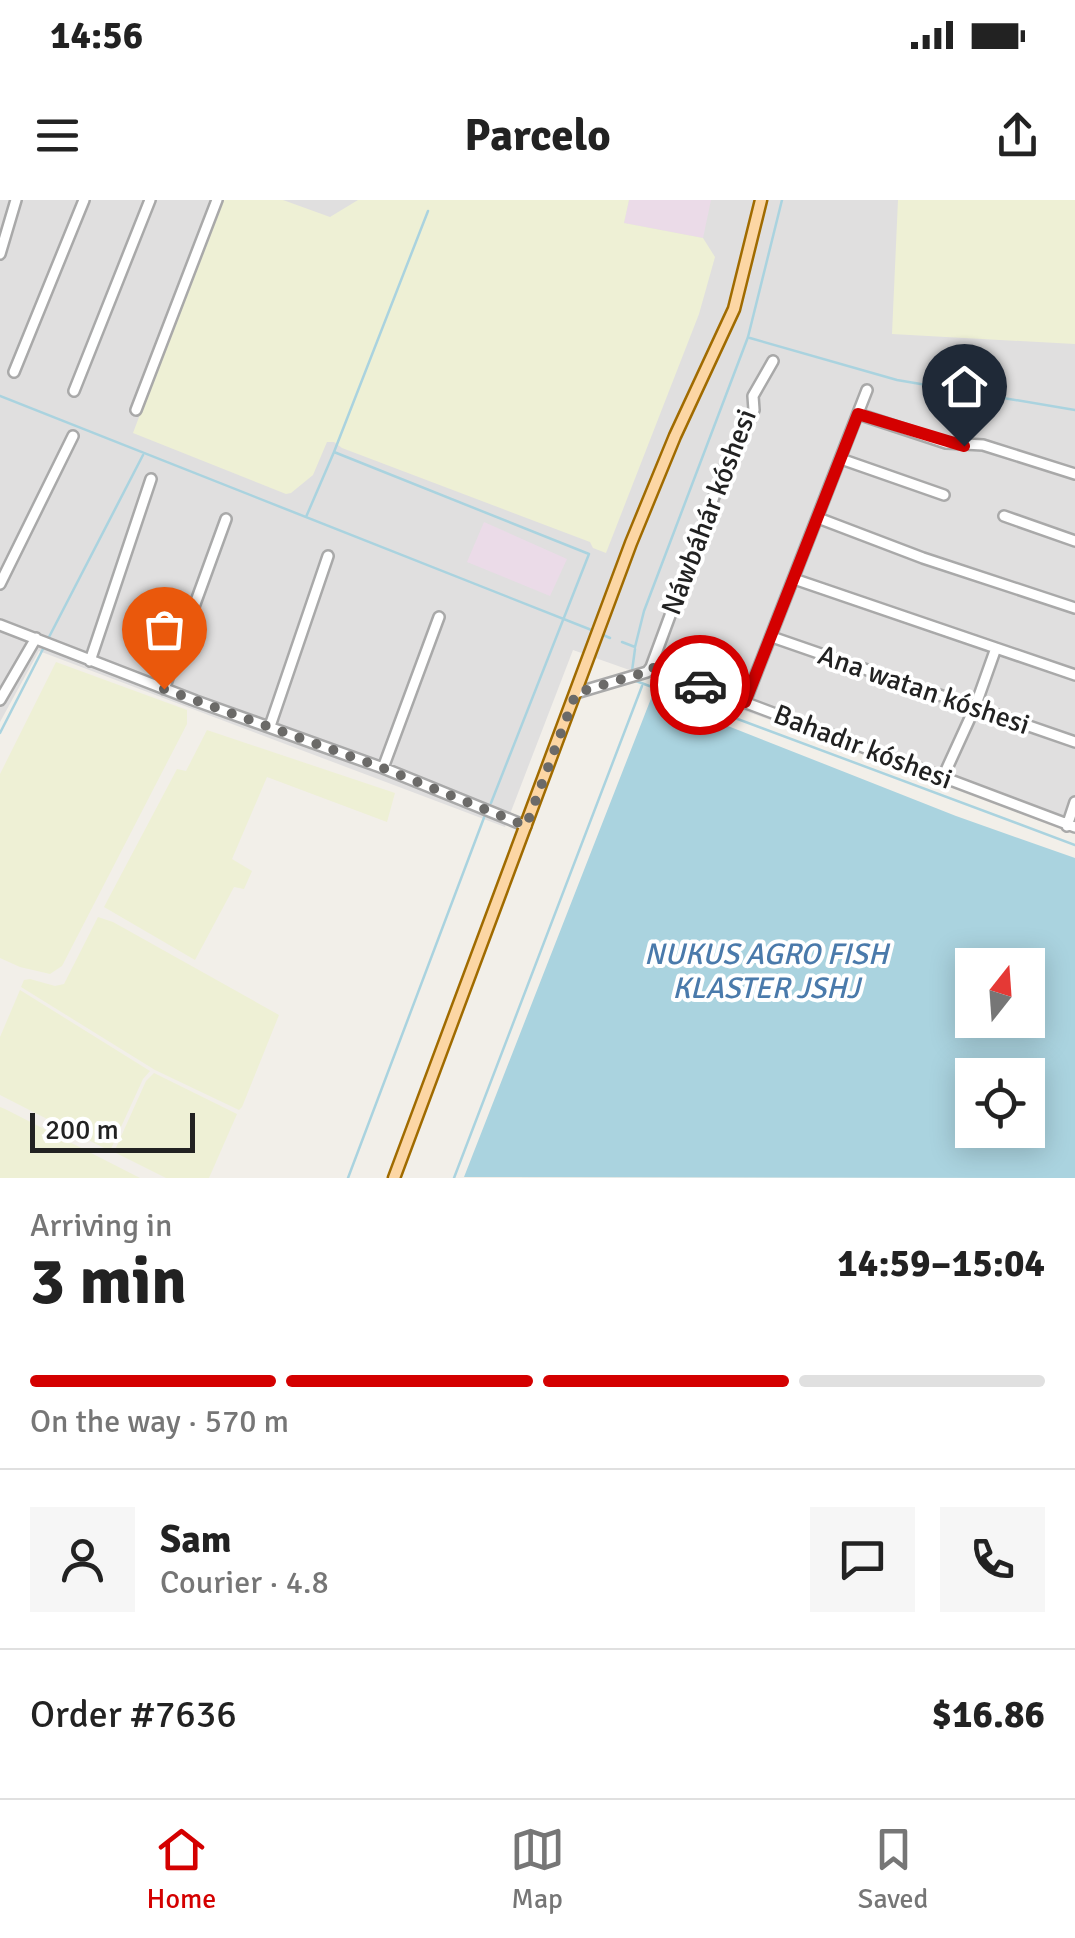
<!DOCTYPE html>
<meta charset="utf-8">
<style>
body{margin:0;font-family:Signika,sans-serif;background:#f6f6f6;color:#222;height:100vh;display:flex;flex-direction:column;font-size:38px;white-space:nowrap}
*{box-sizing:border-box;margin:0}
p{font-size:32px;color:#767676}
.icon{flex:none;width:55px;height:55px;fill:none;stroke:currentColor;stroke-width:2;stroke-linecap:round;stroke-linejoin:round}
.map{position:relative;height:978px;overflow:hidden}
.sheet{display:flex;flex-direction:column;background:#fff;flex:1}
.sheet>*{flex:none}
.needle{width:65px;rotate:17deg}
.tools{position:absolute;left:955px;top:748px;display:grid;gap:20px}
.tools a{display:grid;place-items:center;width:90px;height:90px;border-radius:0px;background:#fff;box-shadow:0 5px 25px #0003;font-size:50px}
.scale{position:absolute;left:30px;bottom:25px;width:165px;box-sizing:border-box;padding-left:10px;border:5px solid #222;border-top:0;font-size:28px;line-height:35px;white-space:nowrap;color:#222;-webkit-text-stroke:8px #fff;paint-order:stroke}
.pin{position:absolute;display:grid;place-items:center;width:85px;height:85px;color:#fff;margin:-102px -42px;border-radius:50% 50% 50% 0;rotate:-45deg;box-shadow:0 0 10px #0007}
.pin .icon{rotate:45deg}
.courier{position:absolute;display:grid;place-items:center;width:100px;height:100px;margin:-50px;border:8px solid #d40000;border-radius:50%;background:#fff;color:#222;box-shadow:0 2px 12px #0007}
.summary em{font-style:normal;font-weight:700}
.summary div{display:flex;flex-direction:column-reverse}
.summary{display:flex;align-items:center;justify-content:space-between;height:170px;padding:0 30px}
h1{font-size:65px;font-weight:700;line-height:75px}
.bar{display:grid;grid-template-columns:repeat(4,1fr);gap:15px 10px;align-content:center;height:120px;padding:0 30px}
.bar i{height:12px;border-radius:8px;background:#e0e0e0}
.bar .on{background:#d40000}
.bar p{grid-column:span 4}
.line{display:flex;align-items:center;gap:25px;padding:0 30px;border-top:2px solid #e0e0e0}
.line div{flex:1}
.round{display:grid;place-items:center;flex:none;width:105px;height:105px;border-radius:0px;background:#f6f6f6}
.status{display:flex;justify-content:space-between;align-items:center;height:70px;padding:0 50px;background:#fff;direction:ltr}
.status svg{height:28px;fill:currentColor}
header{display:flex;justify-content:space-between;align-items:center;height:130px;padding:0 30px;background:#fff;font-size:45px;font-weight:700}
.tabs{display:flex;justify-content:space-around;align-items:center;height:140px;border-top:2px solid #e0e0e0;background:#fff;font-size:28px;color:#767676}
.tabs a{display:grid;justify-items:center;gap:5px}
.tabs .on{color:#d40000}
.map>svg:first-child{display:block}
.residential{fill:#e0dfdf}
.industrial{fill:#ebdbe8}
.farmland{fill:#eef0d5}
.water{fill:#aad3df;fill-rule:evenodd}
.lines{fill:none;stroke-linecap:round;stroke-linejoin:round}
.stream{stroke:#aad3df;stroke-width:2.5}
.minor-casing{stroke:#a9a9a9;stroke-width:14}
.major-casing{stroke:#a06b00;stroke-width:15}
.minor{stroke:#fff;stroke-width:9}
.major{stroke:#fcd6a4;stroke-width:10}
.done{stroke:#6b6a68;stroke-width:10;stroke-dasharray:0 18}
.route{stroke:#d40000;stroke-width:12}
.labels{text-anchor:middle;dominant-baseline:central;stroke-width:8;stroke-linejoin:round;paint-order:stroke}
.street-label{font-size:28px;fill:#222;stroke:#fff}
.water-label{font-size:30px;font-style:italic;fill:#4a7aab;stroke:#fff}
</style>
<div class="status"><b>14:56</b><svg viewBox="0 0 49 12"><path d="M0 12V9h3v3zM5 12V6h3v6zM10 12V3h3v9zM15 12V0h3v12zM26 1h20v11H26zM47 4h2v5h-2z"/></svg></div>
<header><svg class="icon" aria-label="menu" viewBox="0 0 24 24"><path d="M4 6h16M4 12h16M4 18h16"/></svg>Parcelo<svg class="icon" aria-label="share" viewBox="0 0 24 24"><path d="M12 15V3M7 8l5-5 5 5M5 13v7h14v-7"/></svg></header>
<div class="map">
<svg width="1075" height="978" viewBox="0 0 1075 978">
<rect width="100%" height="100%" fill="#f2efe9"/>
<path class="residential" d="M0,0H1075V628L573,450L505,627L39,451L0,522Z"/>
<path class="industrial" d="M629,0H711L703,38L624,23Z
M484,322L567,359L550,396L467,362Z"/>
<path class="farmland" d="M221,0H283L330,17L358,0H629L624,23L703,38L715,57L699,114L606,353L593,348L590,342L342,248L334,242H327L313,275L291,293L286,294L133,233Z
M898,0H1075V144L892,134Z
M56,462L187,510V524L62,766L50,774L20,767L0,758V574Z
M207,530L395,593L387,622L267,577L232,659L252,671L244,689L234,687L195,760L104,707L177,569L186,571Z
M98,717L113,722L279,815L242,907L239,910L155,870L21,787L24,780L30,779L55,786L64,784Z
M20,790L150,871L143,879L110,951L0,895V837Z
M154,873L237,914L209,978H166L114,952L146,881Z
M0,907L5,909L140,978H0Z"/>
<path class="water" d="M652,496L956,616L1075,658V978L464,977ZM972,765H1028V820H972ZM972,875H1028V930H972Z"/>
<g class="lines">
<path class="stream" d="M428,11L334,252L589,354L491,603
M750,138L897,180L1075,210
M0,196L594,431
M306,317L334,252
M601,434L610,438
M48,439L143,255
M622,442L635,447L644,411L748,137L782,0
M632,471L635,449
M636,481L1075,645
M0,533L44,447
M348,978L485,615
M454,978L642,486"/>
<defs>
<path id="minor" d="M0,54L16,0
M14,172L84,0
M74,191L150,0
M136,210L217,0
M858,214L946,243L983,245L1075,274
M841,259L944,295
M1004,316L1075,341
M818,318L923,358L1075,408
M794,379L1075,475
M0,384L73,236
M0,425L196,501L383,568L526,626
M772,437L1075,542
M90,461L151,279
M651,467L1075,627
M651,467L728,259L740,242L754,210L753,196L773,161
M164,489L226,319
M576,493L647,472L651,467
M0,500L36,438
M745,502L867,190
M270,526L328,356
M383,568L439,417
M943,577L975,507L996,448
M1067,626L1075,602"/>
<path id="major" d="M394,978L631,343L675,236L734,109L761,0"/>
</defs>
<use href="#minor" class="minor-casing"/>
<use href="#major" class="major-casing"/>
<use href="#minor" class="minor"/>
<use href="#major" class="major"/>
</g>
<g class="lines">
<path class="done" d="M164,489L383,568L526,626L576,493L646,472L651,467L700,485"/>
<path class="route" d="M700,485L745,502L858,214L964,246"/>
</g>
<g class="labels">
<g class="street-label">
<text transform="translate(709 312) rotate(-69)">Náwbáhár kóshesi</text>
<text transform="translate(924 490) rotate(19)">Ana watan kóshesi</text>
<text transform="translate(863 547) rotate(21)">Bahadır kóshesi</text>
</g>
<g class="water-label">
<text x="766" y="754">NUKUS AGRO FISH<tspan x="766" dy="34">KLASTER JSHJ</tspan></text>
</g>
</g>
</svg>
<div class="tools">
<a><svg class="needle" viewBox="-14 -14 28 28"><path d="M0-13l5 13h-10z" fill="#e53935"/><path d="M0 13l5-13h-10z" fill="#767676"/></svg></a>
<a><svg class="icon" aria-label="locate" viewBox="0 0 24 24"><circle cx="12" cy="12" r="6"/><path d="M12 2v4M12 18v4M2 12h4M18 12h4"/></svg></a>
</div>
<div class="scale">200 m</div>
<div class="pin" style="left:164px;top:489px;background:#ea580c"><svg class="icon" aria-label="bag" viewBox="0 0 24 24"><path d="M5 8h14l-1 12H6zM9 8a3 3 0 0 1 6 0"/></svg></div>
<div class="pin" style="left:964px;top:246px;background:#1f2937"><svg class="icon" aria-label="home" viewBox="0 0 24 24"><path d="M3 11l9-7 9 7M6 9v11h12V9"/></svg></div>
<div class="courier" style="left:700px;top:485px"><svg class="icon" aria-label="car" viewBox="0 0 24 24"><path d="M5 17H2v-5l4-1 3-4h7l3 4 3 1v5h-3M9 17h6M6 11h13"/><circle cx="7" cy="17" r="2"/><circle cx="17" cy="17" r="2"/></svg></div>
</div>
<section class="sheet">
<div class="summary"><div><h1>3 min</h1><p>Arriving in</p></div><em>14:59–15:04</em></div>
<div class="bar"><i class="on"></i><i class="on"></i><i class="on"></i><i></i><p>On the way · 570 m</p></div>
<div class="line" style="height:180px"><a class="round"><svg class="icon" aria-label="person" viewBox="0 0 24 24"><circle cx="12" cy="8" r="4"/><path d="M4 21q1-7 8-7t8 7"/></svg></a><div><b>Sam</b><p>Courier · 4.8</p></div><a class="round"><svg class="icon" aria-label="chat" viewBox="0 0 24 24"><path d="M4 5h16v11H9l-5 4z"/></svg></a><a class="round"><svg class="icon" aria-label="phone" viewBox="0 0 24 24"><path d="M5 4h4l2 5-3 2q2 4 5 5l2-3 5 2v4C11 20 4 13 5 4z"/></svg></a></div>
<div class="line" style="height:130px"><div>Order #7636</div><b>$16.86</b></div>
</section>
<nav class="tabs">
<a class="on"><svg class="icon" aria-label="home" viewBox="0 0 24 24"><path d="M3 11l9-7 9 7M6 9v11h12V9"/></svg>Home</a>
<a><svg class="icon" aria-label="map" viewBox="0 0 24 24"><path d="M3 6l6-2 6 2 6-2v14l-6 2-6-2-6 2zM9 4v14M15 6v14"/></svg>Map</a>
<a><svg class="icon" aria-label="saved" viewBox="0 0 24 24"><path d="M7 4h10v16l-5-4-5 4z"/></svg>Saved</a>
</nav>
